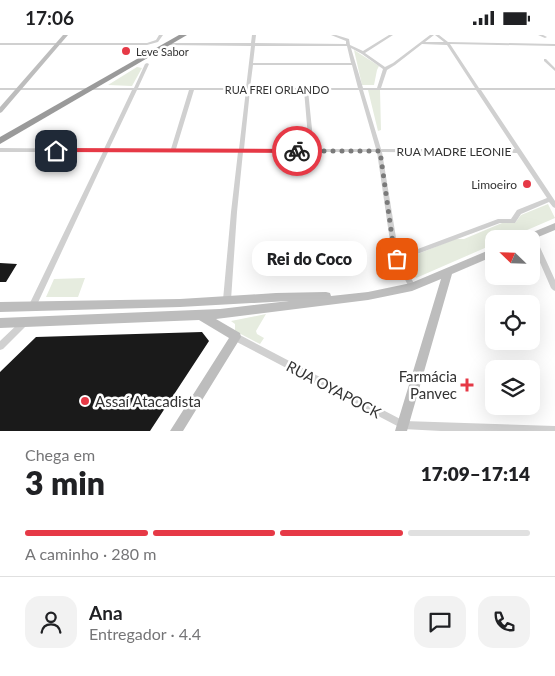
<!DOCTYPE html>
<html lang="pt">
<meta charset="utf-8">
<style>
body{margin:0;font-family:Lato,sans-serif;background:#f2f2f2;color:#202124;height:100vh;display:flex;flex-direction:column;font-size:19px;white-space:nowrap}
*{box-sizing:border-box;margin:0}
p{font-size:16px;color:#757577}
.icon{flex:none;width:28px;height:28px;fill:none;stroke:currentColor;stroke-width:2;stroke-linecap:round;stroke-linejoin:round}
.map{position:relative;height:396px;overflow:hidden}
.side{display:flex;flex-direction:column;background:#fff;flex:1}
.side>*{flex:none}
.needle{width:32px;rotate:293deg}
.fabs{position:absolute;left:485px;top:195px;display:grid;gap:10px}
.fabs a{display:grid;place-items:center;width:55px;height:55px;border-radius:10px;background:#fff;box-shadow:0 5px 20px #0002;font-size:25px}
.pin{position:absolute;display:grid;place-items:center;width:42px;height:42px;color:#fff;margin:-21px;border-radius:10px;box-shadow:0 2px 8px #0006}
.courier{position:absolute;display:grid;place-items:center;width:50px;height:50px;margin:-25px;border:4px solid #e63946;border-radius:50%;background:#fff;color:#222;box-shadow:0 1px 6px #0007}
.bubble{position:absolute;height:35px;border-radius:15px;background:#fff;box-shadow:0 5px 20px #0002;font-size:16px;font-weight:800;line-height:35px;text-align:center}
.headline em{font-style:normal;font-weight:800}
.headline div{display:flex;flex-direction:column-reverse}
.headline{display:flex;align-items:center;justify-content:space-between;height:85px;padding:0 25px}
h1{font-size:32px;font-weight:800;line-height:38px}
.bar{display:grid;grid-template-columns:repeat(4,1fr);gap:8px 5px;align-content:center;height:60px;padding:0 25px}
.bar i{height:6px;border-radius:4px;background:#e0e0e0}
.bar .active{background:#e63946}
.bar p{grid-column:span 4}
.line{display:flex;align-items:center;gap:12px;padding:0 25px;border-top:1px solid #e0e0e0}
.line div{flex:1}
.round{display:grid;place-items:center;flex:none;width:52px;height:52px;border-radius:15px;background:#f2f2f2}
.status{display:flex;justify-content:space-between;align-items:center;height:35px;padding:0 25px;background:#fff;direction:ltr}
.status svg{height:14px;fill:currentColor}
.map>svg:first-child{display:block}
.green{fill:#e6ecdf}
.building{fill:#1a1a1a}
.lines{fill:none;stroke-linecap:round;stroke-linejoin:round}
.street{fill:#d0d0d0;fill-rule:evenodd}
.secondary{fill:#bdbdbd;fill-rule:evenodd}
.highway{fill:#9a9a9a;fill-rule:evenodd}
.route{fill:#e63946}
.done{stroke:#7a7a7a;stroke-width:5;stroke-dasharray:0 9}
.poi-dot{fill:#e63946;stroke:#fff;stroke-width:2}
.labels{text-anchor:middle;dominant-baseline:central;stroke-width:5;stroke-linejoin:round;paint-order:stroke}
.far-poi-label{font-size:11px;fill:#333;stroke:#fff;text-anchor:start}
.far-street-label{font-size:11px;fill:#333;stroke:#fff}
.street-label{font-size:12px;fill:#333;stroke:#fff}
.poi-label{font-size:12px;fill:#333;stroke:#fff;text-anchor:end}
.near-poi-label{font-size:15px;fill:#333;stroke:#fff;text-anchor:end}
.near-street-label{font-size:15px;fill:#333;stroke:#fff}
</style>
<div class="status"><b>17:06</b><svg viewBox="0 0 49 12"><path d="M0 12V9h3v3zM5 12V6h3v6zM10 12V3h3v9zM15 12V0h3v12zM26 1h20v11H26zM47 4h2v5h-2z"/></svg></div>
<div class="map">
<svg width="555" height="396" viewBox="0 0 555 396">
<rect width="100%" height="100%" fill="#fff"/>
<path class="green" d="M354,15L379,31L377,35L374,50H362Z
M137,32L142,33L132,51L108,50Z
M368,55H380L381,95L378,96Z
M548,169L555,183L506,204H494V209L416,243L403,225L455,204H464L502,188H515L521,180Z
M85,243L78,262H46L54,244Z
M266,279L256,296L257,299L264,303L260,309L235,296V289L231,286Z"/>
<path class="building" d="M0,228L17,229L6,247H0Z
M202,297L209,306L150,396H0V337L36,302Z"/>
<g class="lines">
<path class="street" d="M159,0H163L158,7L147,10H0V8H147L156,5Z
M252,0H256L255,8L346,9V6L331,0H336L349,4L350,10L363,16L389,0H393L365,18L385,32L393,28L430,0H434L425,7H444L435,0H439L448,7L555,9V11L450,9L479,53H555V55H481L555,166V173L553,172L549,167L521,179L515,188H500L401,225L416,252L414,254L412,255L410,254L392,220L377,117H243L237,177L231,265L230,267L227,268L224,267L223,265L231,177L238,117H108L35,274L32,275L29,274L28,272L29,270L103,117H0V113L104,114L132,55H0V53H134L145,29L147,28L149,29L138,53H246L251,11L168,10L166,9L168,8H251ZM422,9L447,10L475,53H381L387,35L395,30ZM255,11H347L351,28H253ZM351,13L362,19L383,34L377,53H363ZM253,30H352L358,53H250ZM137,55H189L171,114H109ZM194,55H246L239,114H176ZM250,55H304L309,114H244ZM308,55H359L376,114H314ZM363,55H476L515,114H381ZM382,117L517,118L547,163L517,175L511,184H498L399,221Z
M538,0H543L547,2L545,3Z
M544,24H546L555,33V36L544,26Z
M530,199H534L555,245V256L553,255L551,253L531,207V204H530L529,201Z
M24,285L27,286L28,288L27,290L3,314L0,315V306L21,286Z
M236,298L404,386L555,391V396H441L403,394L233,305L232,302L233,299Z"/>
<path class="secondary" d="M63,0H68L2,77L0,78V72Z
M555,188V195L531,205L520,204L521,202Z
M494,213V221L452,239L407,396H395L441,244L412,256L368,265L216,284L240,298L241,302L183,396H170L229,303L199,285L0,293V283L220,274L289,266L180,272L0,277V267L180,264L276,258L326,257L330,258L331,261L368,257L411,248Z"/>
<path class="highway" d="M179,0H187L0,109V102Z"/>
</g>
<path class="route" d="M56,113L297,114L300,116L297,118L53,117V114Z"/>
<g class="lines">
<path class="done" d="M297,116H380L394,216L397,224"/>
</g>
<g class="poi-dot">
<circle cx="126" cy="16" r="5"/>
<circle cx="527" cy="149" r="5"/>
<path d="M464.5 342.5h5v5h5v5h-5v5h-5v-5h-5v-5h5z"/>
<circle cx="85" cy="366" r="5"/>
</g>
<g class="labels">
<g class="far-poi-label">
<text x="136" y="16">Leve Sabor</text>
</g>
<g class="far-street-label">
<text x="277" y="54">RUA FREI ORLANDO</text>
</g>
<g class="street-label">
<text x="454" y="116">RUA MADRE LEONIE</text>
</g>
<g class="poi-label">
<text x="517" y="149">Limoeiro</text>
</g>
<g class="near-poi-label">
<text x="457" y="341">Farmácia<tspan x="457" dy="17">Panvec</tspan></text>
<text x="95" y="366" text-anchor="start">Assaí Atacadista</text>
</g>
<g class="near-street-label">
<text transform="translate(334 354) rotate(28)">RUA OYAPOCK</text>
</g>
</g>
</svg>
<div class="fabs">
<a><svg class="needle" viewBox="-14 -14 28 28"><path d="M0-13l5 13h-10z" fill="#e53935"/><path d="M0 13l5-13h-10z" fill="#757577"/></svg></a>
<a><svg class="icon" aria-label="locate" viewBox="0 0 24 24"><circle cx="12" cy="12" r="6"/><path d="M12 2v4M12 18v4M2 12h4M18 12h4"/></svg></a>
<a><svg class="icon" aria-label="layers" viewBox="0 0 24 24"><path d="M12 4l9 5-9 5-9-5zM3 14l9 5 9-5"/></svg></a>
</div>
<div class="pin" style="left:397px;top:224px;background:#ea580c"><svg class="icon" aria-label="bag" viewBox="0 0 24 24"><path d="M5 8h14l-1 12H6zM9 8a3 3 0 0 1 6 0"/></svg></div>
<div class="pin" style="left:56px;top:116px;background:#1f2937"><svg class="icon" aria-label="home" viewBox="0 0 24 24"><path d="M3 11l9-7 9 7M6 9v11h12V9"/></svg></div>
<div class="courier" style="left:297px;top:116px"><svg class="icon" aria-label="bike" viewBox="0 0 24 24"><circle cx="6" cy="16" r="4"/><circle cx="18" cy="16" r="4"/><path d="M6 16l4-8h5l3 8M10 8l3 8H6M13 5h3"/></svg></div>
<div class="bubble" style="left:252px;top:206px;width:115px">Rei do Coco</div>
</div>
<section class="side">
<div class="headline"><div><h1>3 min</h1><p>Chega em</p></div><em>17:09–17:14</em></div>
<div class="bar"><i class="active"></i><i class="active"></i><i class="active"></i><i></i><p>A caminho · 280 m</p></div>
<div class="line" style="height:90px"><a class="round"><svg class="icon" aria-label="person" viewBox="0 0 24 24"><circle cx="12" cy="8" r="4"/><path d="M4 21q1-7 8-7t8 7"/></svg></a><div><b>Ana</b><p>Entregador · 4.4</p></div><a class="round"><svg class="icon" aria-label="chat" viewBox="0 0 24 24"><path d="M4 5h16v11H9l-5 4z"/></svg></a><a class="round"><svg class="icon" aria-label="phone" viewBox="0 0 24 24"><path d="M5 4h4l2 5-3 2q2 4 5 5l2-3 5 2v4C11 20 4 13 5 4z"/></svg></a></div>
</section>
